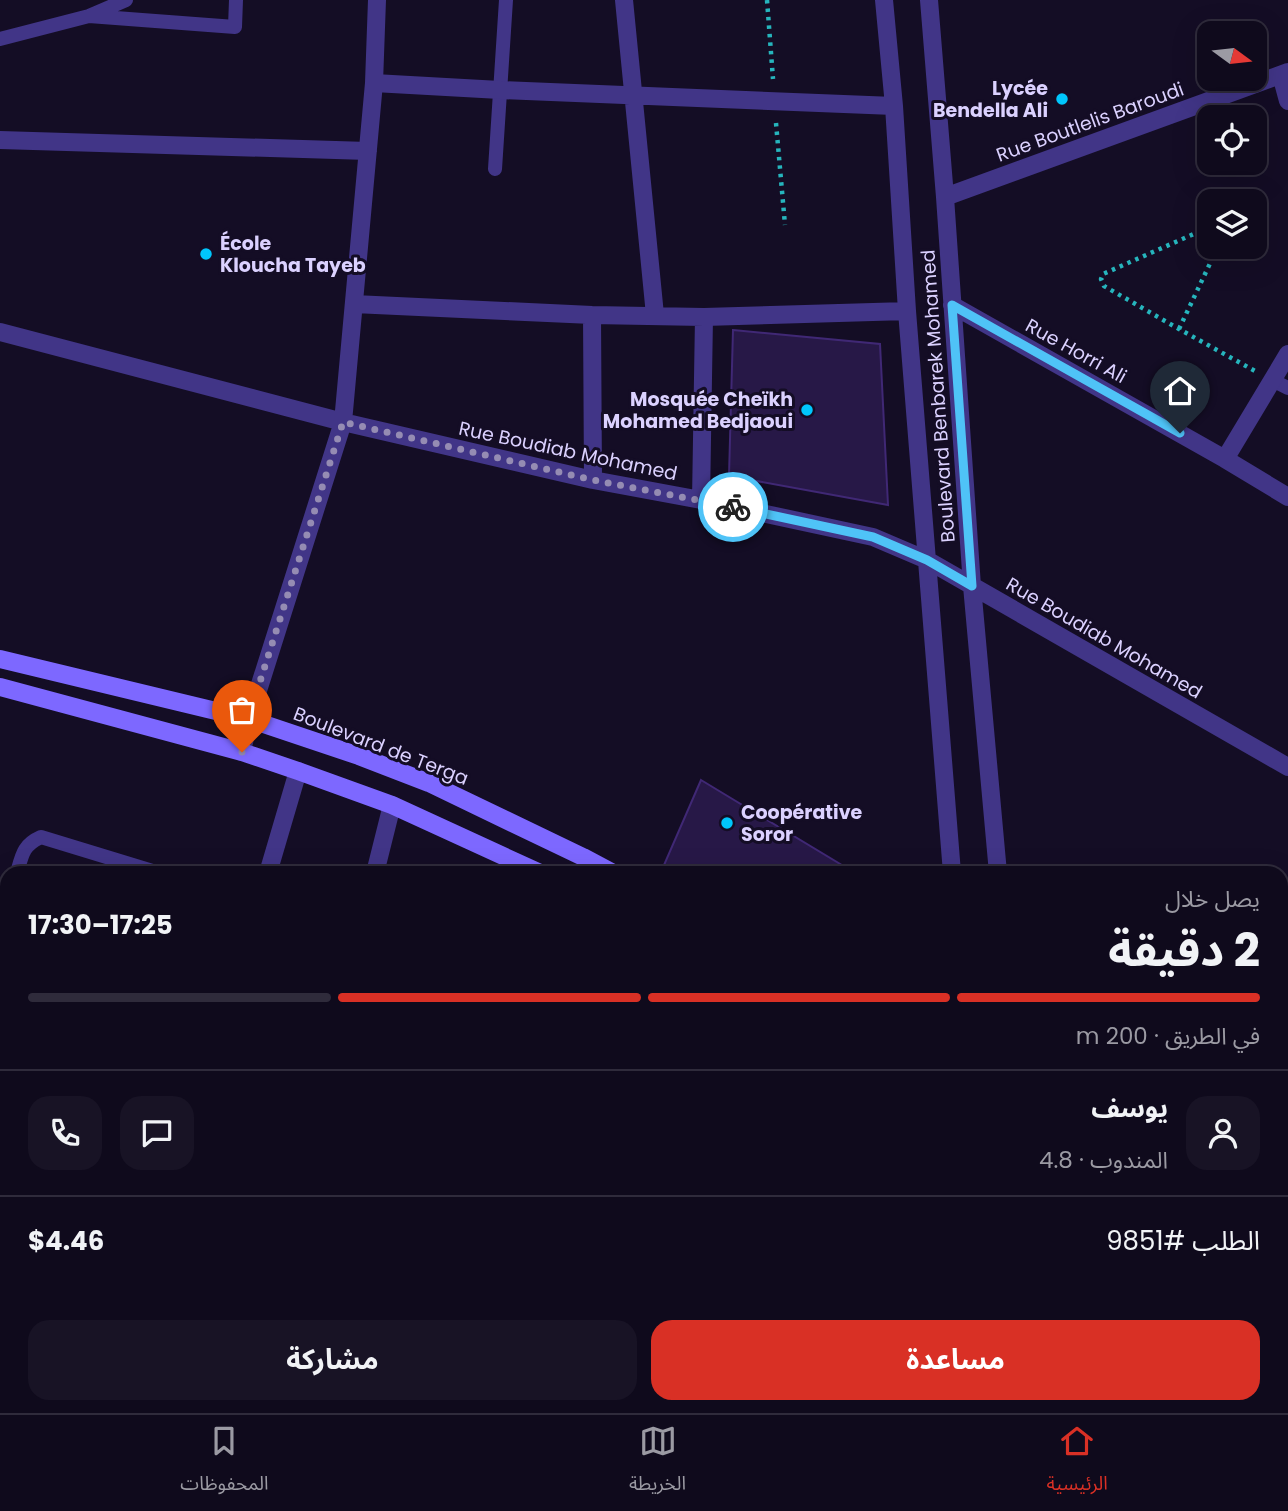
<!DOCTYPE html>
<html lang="ar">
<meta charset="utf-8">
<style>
body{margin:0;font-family:Poppins,"Noto Sans Arabic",sans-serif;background:#181325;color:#f1f3f6;direction:rtl;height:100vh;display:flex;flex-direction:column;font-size:26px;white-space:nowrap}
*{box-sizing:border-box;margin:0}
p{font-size:23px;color:#9b9aa3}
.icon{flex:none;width:38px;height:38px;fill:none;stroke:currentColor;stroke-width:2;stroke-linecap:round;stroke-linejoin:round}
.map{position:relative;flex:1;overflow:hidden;direction:ltr}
.sheet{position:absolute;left:0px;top:866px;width:1288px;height:548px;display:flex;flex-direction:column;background:#0f0a1c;border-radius:21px 21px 0 0;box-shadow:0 7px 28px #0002,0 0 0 2px #2f2b3b;direction:rtl}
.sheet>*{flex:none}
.needle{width:46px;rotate:105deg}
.controls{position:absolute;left:1197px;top:21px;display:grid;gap:14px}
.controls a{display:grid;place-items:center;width:70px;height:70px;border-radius:14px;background:#0f0a1c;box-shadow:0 7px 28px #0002,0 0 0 2px #2f2b3b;font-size:35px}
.pin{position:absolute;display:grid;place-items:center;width:60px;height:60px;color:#fff;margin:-72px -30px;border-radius:50% 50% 50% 0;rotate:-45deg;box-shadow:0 0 7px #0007}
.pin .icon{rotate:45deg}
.courier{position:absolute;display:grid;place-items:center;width:70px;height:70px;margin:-35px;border:5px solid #4fc3f7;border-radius:50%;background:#fff;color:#222;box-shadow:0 2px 9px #0007}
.headline em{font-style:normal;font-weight:700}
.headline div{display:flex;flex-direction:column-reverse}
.headline{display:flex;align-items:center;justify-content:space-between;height:119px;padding:0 28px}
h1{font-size:46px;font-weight:700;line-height:52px}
.bar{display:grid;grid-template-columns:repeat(4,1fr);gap:10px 7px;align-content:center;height:84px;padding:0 28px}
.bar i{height:9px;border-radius:5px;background:#2f2b3b}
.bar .selected{background:#d93025}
.bar p{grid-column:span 4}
.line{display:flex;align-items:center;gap:18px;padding:0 28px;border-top:2px solid #2f2b3b}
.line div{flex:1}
.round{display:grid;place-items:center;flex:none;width:74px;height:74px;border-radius:21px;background:#181325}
.primary-button{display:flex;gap:14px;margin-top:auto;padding:14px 28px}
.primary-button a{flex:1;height:80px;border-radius:21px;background:#d93025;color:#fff;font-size:28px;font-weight:700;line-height:80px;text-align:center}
.primary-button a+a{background:#181325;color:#f1f3f6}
.tab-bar{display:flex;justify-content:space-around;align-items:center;height:98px;border-top:2px solid #2f2b3b;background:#0f0a1c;font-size:19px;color:#9b9aa3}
.tab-bar a{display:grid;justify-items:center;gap:4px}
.tab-bar .selected{color:#d93025}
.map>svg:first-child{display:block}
.building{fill:#271847;stroke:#402875;stroke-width:2}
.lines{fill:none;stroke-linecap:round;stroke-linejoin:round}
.path{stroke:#26b5bd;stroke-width:4.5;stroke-dasharray:3.5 5;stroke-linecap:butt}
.lane{stroke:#413587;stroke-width:14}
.street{stroke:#413587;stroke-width:18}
.secondary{stroke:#7d68ff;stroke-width:18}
.primary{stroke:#d358ff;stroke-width:18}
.done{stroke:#958cb3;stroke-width:7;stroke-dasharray:0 12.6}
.route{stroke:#4fc3f7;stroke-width:9}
.poi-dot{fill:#00c6fc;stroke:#140d25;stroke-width:2.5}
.labels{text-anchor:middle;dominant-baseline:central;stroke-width:6;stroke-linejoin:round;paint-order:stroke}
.poi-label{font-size:19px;font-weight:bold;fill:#dbd1ff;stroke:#140d25;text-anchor:end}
.street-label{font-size:19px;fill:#dbd1ff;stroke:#140d25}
</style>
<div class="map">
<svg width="1288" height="1413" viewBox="0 0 1288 1413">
<rect width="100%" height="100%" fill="#140d25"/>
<path class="building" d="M733,330L880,344L888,505L729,476Z
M701,780L855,873H679L664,865Z
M1033,1407H1119L1130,1413H1031Z
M1157,1407H1236L1234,1413H1169Z"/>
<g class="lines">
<path class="path" d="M767,0L773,79
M776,123L785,225
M1209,237L1196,233L1103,274L1101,279L1104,286L1179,329L1255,371
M1179,329L1214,255L1215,247"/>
<path class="lane" d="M89,16L235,27L236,0
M0,39L89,16L126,0
M495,169L506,0
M1272,380L1288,388
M17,873C22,855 23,845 41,837L159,873
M0,894L7,896"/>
<path class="street" d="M624,0L655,315
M884,0L894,106L907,311L952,873
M929,0L945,197L972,586L998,873
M1281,75L1288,101
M374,83L500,90L894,106
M0,140L368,151
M945,197L1288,72
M354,304L592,315L704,317L907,311
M952,305L1225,459L1288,497
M592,315L593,480
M0,332L343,422L593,480L701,500L873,537L927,560L1288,767
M1225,459L1288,354
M701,500L704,317
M242,752L249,719L343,422L374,83L377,0
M268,873L298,771
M375,873L392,805
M0,1022L7,1025
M267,1407L272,1413
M308,1407L318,1413
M520,1407L529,1413
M848,1407L859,1413
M938,1413L939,1407
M978,1413L979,1407"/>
<path class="secondary" d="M0,659L249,719L359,756L429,783L583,857L613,873
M0,687L242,752L298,771L392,805L540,873
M1281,1248L1288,1251"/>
<path class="primary" d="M0,1166L7,1173
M0,1213L7,1220
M170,1407L175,1413
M215,1407L220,1413"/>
</g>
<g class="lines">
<path class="done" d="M242,752L248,719L343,422L593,480L733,507"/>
<path class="route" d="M733,507L873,537L927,560L972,586L952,305L1180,433"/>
</g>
<g class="poi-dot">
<circle cx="1062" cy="99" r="7"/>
<circle cx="206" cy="254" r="7"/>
<circle cx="807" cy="410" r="7"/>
<circle cx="727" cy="823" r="7"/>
</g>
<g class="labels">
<g class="poi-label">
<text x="1048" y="88">Lycée<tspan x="1048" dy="22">Bendella Ali</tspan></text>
<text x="220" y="243" text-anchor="start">École<tspan x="220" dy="22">Kloucha Tayeb</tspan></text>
<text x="793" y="399">Mosquée Cheïkh<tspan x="793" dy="22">Mohamed Bedjaoui</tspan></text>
<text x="741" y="812" text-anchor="start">Coopérative<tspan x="741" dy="22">Soror</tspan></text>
</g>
<g class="street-label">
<text transform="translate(1090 122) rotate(-20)">Rue Boutlelis Baroudi</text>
<text transform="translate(1076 351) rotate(29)">Rue Horri Ali</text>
<text transform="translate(938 396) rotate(-94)">Boulevard Benbarek Mohamed</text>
<text transform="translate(568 451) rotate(12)">Rue Boudiab Mohamed</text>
<text transform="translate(1104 638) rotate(30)">Rue Boudiab Mohamed</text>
<text transform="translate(381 746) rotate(21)">Boulevard de Terga</text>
</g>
</g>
</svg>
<div class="controls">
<a><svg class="needle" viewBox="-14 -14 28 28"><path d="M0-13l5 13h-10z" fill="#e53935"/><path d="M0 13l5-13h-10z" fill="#9b9aa3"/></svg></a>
<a><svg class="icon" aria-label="locate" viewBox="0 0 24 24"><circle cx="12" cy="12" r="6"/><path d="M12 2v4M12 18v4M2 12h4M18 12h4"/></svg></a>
<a><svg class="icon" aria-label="layers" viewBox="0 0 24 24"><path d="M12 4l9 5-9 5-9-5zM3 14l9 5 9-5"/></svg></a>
</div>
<div class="pin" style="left:242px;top:752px;background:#ea580c"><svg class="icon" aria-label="bag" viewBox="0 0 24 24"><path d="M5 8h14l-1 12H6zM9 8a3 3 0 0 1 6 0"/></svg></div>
<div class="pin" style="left:1180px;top:433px;background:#1f2937"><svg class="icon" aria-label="home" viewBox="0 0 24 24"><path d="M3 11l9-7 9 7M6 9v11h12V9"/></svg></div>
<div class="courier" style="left:733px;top:507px"><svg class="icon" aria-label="bike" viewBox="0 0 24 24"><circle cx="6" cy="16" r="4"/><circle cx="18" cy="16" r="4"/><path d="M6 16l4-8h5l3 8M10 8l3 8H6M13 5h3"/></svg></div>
<section class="sheet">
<div class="headline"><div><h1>2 دقيقة</h1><p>يصل خلال</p></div><em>17:25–17:30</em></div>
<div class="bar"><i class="selected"></i><i class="selected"></i><i class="selected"></i><i></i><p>في الطريق · 200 m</p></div>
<div class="line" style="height:126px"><a class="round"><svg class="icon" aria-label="person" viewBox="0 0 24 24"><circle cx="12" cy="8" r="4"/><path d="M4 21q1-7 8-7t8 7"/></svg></a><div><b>يوسف</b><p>المندوب · 4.8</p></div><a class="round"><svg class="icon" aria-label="chat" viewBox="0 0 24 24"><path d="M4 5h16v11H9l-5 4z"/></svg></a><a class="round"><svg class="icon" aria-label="phone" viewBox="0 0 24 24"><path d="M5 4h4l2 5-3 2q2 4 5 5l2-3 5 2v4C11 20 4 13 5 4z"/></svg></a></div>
<div class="line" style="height:91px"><div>الطلب #9851</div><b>$4.46</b></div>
<div class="primary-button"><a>مساعدة</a><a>مشاركة</a></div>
</section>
</div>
<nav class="tab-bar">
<a class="selected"><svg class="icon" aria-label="home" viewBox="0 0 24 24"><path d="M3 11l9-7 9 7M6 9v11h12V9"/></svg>الرئيسية</a>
<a><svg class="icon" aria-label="map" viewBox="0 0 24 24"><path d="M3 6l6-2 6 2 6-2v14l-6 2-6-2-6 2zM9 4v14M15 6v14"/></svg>الخريطة</a>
<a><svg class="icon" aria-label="saved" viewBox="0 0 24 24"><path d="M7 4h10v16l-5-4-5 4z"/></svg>المحفوظات</a>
</nav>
